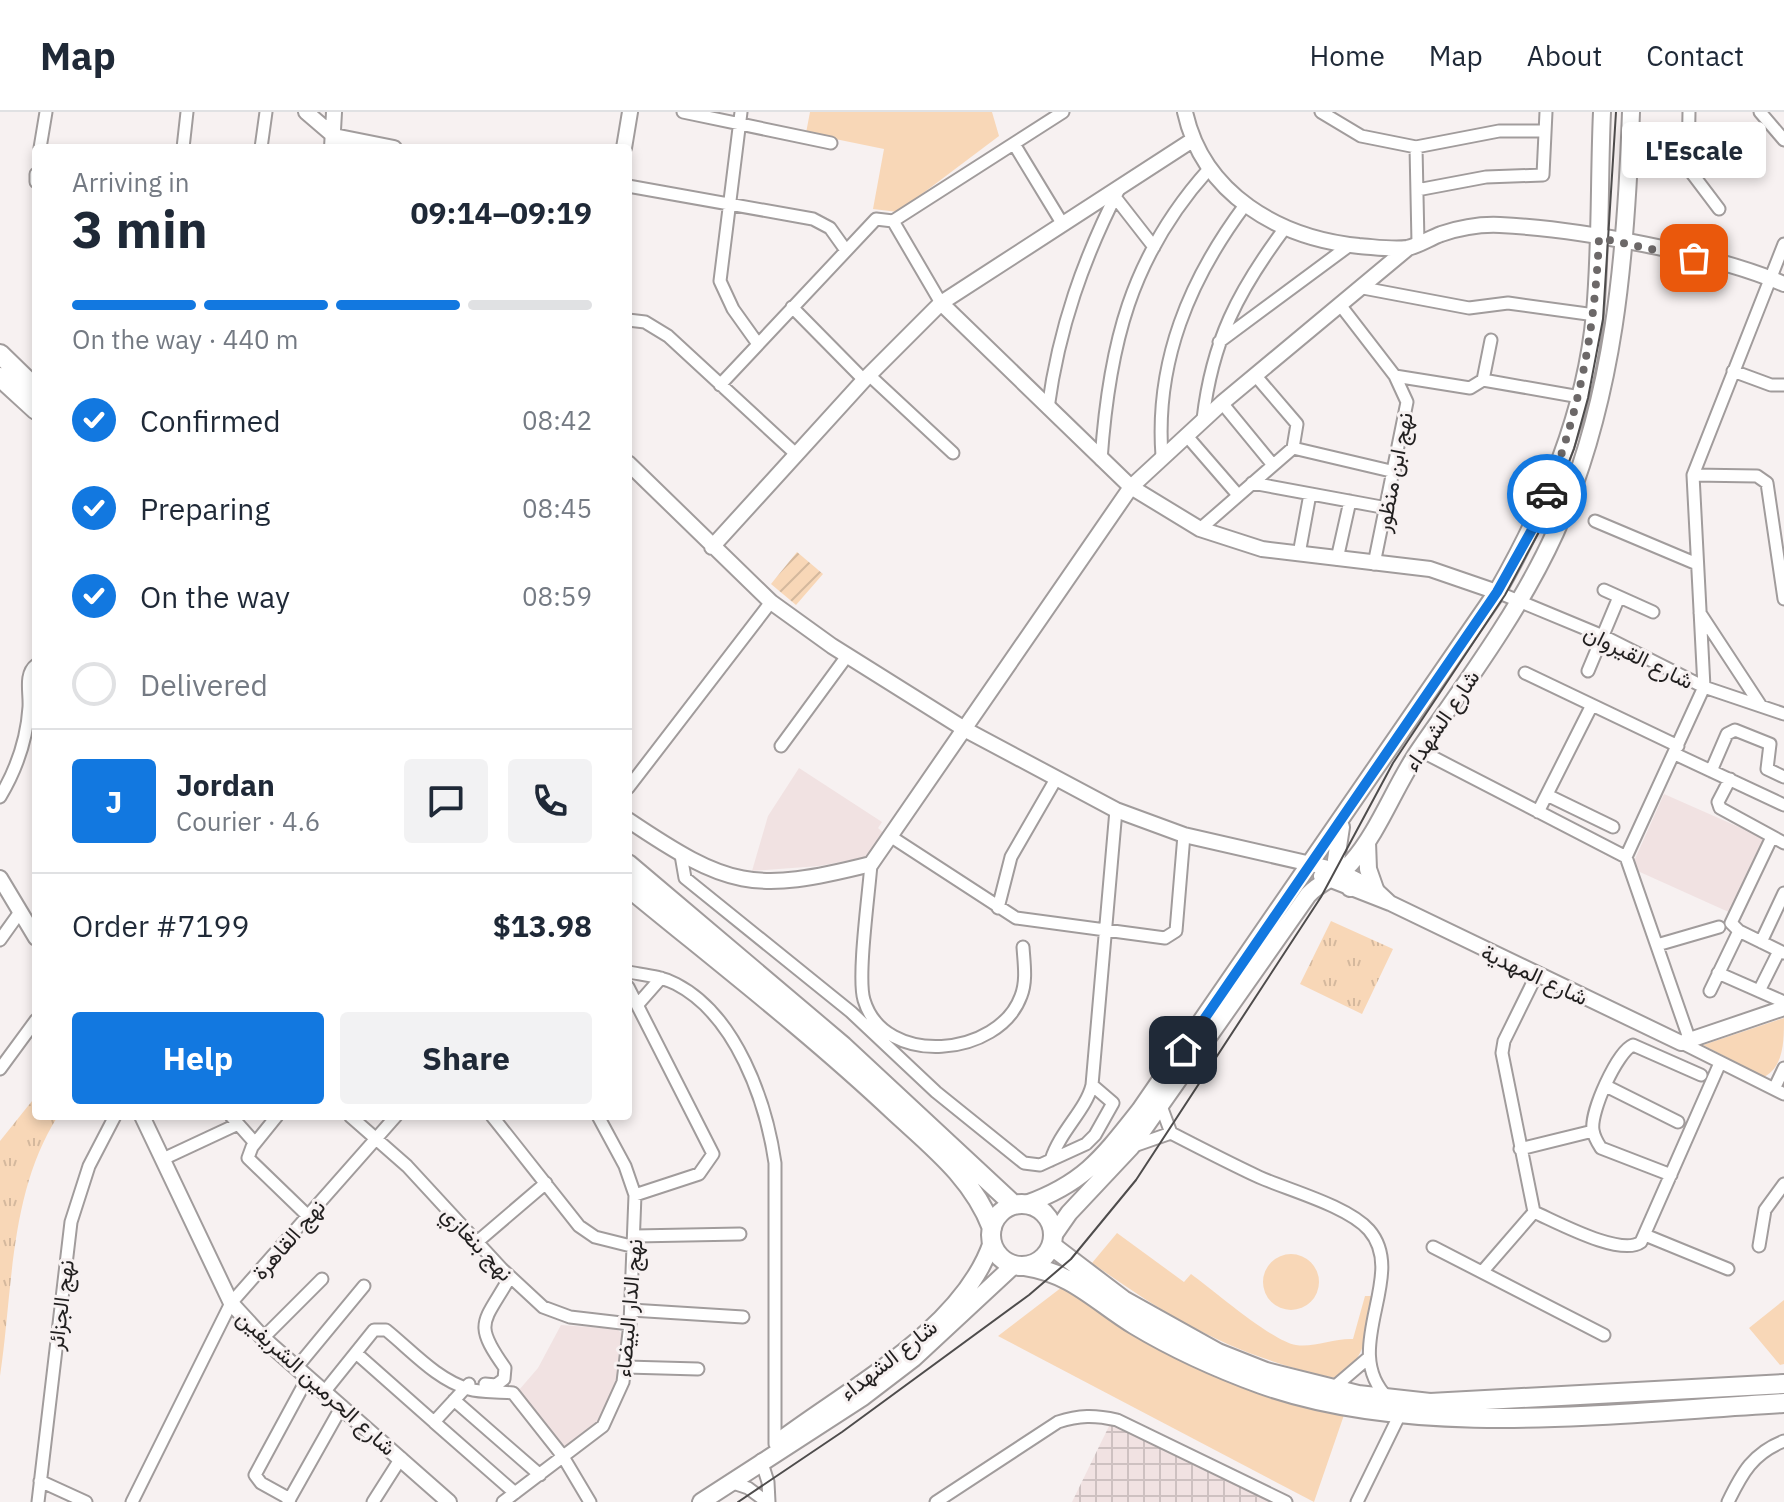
<!DOCTYPE html>
<meta charset="utf-8">
<style>
body{margin:0;font-family:"IBM Plex Sans",Vazirmatn,sans-serif;background:#f2f2f3;color:#1f2937;height:100vh;display:flex;flex-direction:column;font-size:30px;white-space:nowrap}
*{box-sizing:border-box;margin:0}
p{font-size:26px;color:#747a83}
.icon{flex:none;width:44px;height:44px;fill:none;stroke:currentColor;stroke-width:2;stroke-linecap:round;stroke-linejoin:round}
.map{position:relative;flex:1;overflow:hidden}
.panel{position:absolute;left:32px;top:32px;width:600px;height:976px;display:flex;flex-direction:column;background:#fff;border-radius:8px;box-shadow:0 4px 12px #0003}
.panel>*{flex:none}
.pin{position:absolute;display:grid;place-items:center;width:68px;height:68px;color:#fff;margin:-34px;border-radius:16px;box-shadow:0 4px 12px #0006}
.courier{position:absolute;display:grid;place-items:center;width:80px;height:80px;margin:-40px;border:6px solid #1278e0;border-radius:50%;background:#fff;color:#222;box-shadow:0 2px 10px #0007}
.bubble{position:absolute;height:56px;border-radius:8px;background:#fff;box-shadow:0 4px 12px #0003;font-size:26px;font-weight:800;line-height:56px;text-align:center}
.summary em{font-style:normal;font-weight:800}
.summary div{display:flex;flex-direction:column-reverse}
.summary{display:flex;align-items:center;justify-content:space-between;height:136px;padding:0 40px}
h1{font-size:52px;font-weight:800;line-height:60px}
.bar{display:grid;grid-template-columns:repeat(4,1fr);gap:12px 8px;align-content:center;height:96px;padding:0 40px}
.bar i{height:10px;border-radius:6px;background:#e0e1e3}
.bar .active{background:#1278e0}
.bar p{grid-column:span 4}
.line{display:flex;align-items:center;gap:20px;padding:0 40px;border-top:2px solid #e0e1e3}
.line div{flex:1}
.round{display:grid;place-items:center;flex:none;width:84px;height:84px;border-radius:8px;background:#f2f2f3}
ol{padding:0 40px;list-style:none}
li{display:flex;align-items:center;gap:24px;height:88px}
li p{margin-inline-start:auto}
li .icon{padding:8px;border-radius:50%;background:#1278e0;color:#fff;stroke-width:4}
li:last-child{color:#747a83}
li i{width:44px;height:44px;border:4px solid #e0e1e3;border-radius:50%}
.action{display:flex;gap:16px;margin-top:auto;padding:16px 40px}
.action a{flex:1;height:92px;border-radius:8px;background:#1278e0;color:#fff;font-size:32px;font-weight:800;line-height:92px;text-align:center}
.action a+a{background:#f2f2f3;color:#1f2937}
header{display:flex;align-items:center;gap:48px;box-sizing:border-box;height:112px;padding:0 40px;background:#fff;border-bottom:2px solid #e0e1e3}
header strong{font-size:38px}
nav{display:flex;gap:44px;margin-inline-start:auto;font-size:28px}
.map>svg:first-child{display:block}
.built{fill:#f1e2e2}
.industrial{fill:url(#industrial-grid)}
.grass{fill:url(#grass-tufts)}
.park{fill:#f8d7b7}
.garden{fill:url(#garden-furrows)}
.lines{fill:none;stroke-linecap:round;stroke-linejoin:round}
.minor-casing{stroke:#a19c9c;stroke-width:15}
.tertiary-casing{stroke:#a19c9c;stroke-width:18}
.secondary-casing{stroke:#a19c9c;stroke-width:20}
.trunk-casing{stroke:#a19c9c;stroke-width:22}
.minor{stroke:#fff;stroke-width:11}
.tertiary{stroke:#fff;stroke-width:14}
.secondary{stroke:#fff;stroke-width:16}
.trunk{stroke:#fff;stroke-width:18}
.tram{stroke:#4e4c4c;stroke-width:2}
.done{stroke:#6c6868;stroke-width:8;stroke-dasharray:0 14.4}
.route{stroke:#1278e0;stroke-width:10}
.labels{text-anchor:middle;dominant-baseline:central;stroke-width:6;stroke-linejoin:round;paint-order:stroke}
.street-label{font-size:22px;fill:#211f1f;stroke:#f7f1f1}
</style>
<header>
<strong>Map</strong>
<nav><a>Home</a><a>Map</a><a>About</a><a>Contact</a></nav>
</header>
<div class="map">
<svg width="1784" height="1390" viewBox="0 0 1784 1390">
<defs>
<pattern id="industrial-grid" width="8" height="8" patternUnits="userSpaceOnUse" patternTransform="scale(2)"><rect width="8" height="8" fill="#f1e2e2"/><path d="M0 4h8M4 0v8" fill="none" stroke="#cec1c1"/></pattern>
<pattern id="grass-tufts" width="24" height="20" patternUnits="userSpaceOnUse" patternTransform="scale(2)"><rect width="24" height="20" fill="#f8d7b7"/><path d="M3 7l-1-3M5 7V3M7 7l1-3M15 17l-1-3M17 17v-4M19 17l1-3" fill="none" stroke="#d4b89d"/></pattern>
<pattern id="garden-furrows" width="10" height="10" patternUnits="userSpaceOnUse" patternTransform="scale(2)"><rect width="10" height="10" fill="#f8d7b7"/><path d="M-1 1l2-2M0 10L10 0M9 11l2-2" fill="none" stroke="#d4b89d"/></pattern>
</defs>
<rect width="100%" height="100%" fill="#f7f1f1"/>
<path class="built" d="M799,656L882,710L878,716L885,722L867,745L819,754L752,759L768,704Z
M1664,682L1766,727L1733,802L1631,756Z
M561,1213L617,1217L626,1226L620,1276L604,1311L568,1340L519,1278L538,1256Z"/>
<path class="industrial" d="M1111,1310L1275,1390H1072Z"/>
<path class="grass" d="M1331,809L1393,837L1362,902L1300,872Z
M36,984V1004H58C9,1080 13,1178 0,1264V1029Z"/>
<path class="park" d="M810,0H992L999,24L898,100L873,97L884,37L806,21Z
M1784,906C1784,928 1784,955 1764,965L1703,933Z
M1117,1121L1184,1170L1191,1162C1213,1178 1273,1230 1296,1233C1313,1236 1335,1226 1353,1227L1365,1184H1371C1365,1220 1370,1246 1335,1266C1236,1245 1174,1209 1092,1151Z
M1263 1170a28 28 0 1 1 56 0a28 28 0 1 1-56 0Z
M1066,1172L1172,1244L1251,1278L1344,1303L1314,1390L998,1224Z
M1784,1188V1252L1780,1253L1749,1216Z"/>
<path class="garden" d="M797,440L823,462L796,493L771,472Z"/>
<g class="lines">
<defs>
<path id="minor" d="M683,0L831,31
M741,0L720,169L733,197L758,232
M1321,0L1361,24L1416,35L1499,19H1544
M1689,0L1688,56L1719,97
M1760,0L1784,28
M1014,32L1062,111
M1416,35L1418,131
M40,36L46,0
M183,36L187,0
M261,36L266,0
M36,62V70
M628,74L813,107L830,116L845,137
M1417,78L1486,65L1543,63L1546,0
M1115,85L1154,135
M893,109L1063,0
M1363,176L1469,196L1508,191L1595,203
M1341,194L1395,264L1407,290L1374,452
M792,195L864,268
M628,208L645,210L668,224L797,343
M1219,230L1350,133
M1733,259L1771,273H1784
M869,263L953,341
M1255,263L1297,312L1293,336
M1395,264L1470,276L1483,268L1580,285
M1483,268L1491,228
M720,273L876,107L893,109L941,191
M1222,291L1273,353
M1048,296C1059,216 1083,147 1120,75
M1203,307C1212,229 1238,179 1285,116
M1186,323L1238,383
M1162,344C1155,250 1189,168 1245,93
M1101,348C1109,234 1130,145 1209,57
M1693,363L1757,364L1767,371L1784,487
M1252,371L1387,396
M1595,409L1697,452
M1200,417L1293,336L1395,360
M1299,442L1310,382
M1337,447L1350,389
M1604,478L1653,500
M1497,480L1603,524L1704,575L1784,602
M1700,501L1761,594
M1588,559L1619,485
M1525,561L1678,634
M781,634L847,544
M1419,638L1626,745
M1675,642L1784,693
M1711,659L1727,622L1735,618L1770,632L1767,657L1784,665
M1730,667L1718,690L1720,696L1784,731
M628,676L771,490
M1547,683L1613,715
M0,685C16,658 27,627 29,595C30,581 24,562 36,553
M1538,700L1592,593
M890,724L1016,806L1165,826L1176,819L1184,723
M1772,725L1731,811L1739,819L1784,841
M681,743L685,766L851,900L936,980L1024,1051L1040,1053L1086,1032L1095,1023L1113,991L1092,973
M871,752C869,781 857,865 864,888C884,956 999,945 1021,884C1027,869 1024,851 1023,835
M998,796L1011,745L1056,667
M0,828L20,800
M1761,830L1784,781
M1657,833L1719,815
M628,860C644,863 661,864 676,872C736,903 766,989 775,1051V1332L778,1337
M1718,861L1784,890
M1537,862L1504,929L1502,941L1534,1100C1557,1110 1621,1145 1641,1130L1720,951
M628,875L713,1042L699,1062L635,1083
M1710,879L1739,819
M1759,879L1779,839
M639,891L661,866
M1690,929L1626,745L1704,575L1693,363L1784,132
M1682,931L1784,982
M0,957L36,908
M1606,974L1678,1010
M1774,977L1784,956
M1161,994L1171,1021C1200,1036 1229,1051 1259,1065C1288,1078 1348,1094 1369,1118C1409,1164 1338,1237 1388,1286
M231,1004L255,1031
M277,1004L252,1035L248,1046L308,1104
M350,1004L407,1054L502,1157L543,1195L570,1205L630,1212
M492,1004L579,1114L595,1125L635,1135
M1131,1035L1171,1021
M1520,1037L1593,1019
M163,1047L238,1012
M1051,1048C1060,1019 1086,998 1092,973L1116,698
M1671,1063L1601,1036C1597,1030 1594,1025 1593,1018C1590,1000 1617,940 1633,933L1701,963
M1645,1123L1728,1157
M635,1124L740,1122
M477,1130L546,1071
M1759,1134L1765,1098L1784,1072
M1433,1135L1604,1223
M1482,1160L1534,1100
M631,1198L743,1205
M263,1226L322,1167
M356,1241L434,1310
M297,1255L364,1174
M626,1255L698,1257
M469,1272L434,1310L515,1381
M485,1272L496,1273L504,1267L505,1256C472,1210 484,1211 510,1165
M1332,1277L1367,1247
M325,1279L374,1218H386C411,1238 437,1268 469,1277C482,1281 499,1279 513,1281L562,1343L590,1390
M454,1288L540,1363
M761,1348L768,1370L769,1390
M40,1369L86,1390
M730,1370L748,1376L767,1390
M290,1387L261,1371L255,1363L308,1265
M38,1390L71,1110L89,1054L115,1004
M132,1390L231,1191L396,1004
M288,1390L342,1294
M373,1390L401,1346
M503,1390L603,1314L623,1270L630,1212L635,1083L625,1054L598,1004
M936,1390L1058,1310C1079,1303 1095,1303 1117,1308L1286,1390
M1357,1390L1400,1302
M1728,1390C1742,1361 1753,1341 1784,1329"/>
<path id="tertiary" d="M306,0L334,24L394,36
M1185,0C1203,82 1279,126 1359,134C1374,135 1392,138 1407,136C1418,134 1430,126 1441,122C1459,116 1480,112 1500,113C1579,117 1712,141 1784,172
M332,36L334,0
M624,36L630,0
M941,191L1131,375L1200,417L1262,437L1430,457L1497,480
M628,351L771,490L832,534L966,618L1116,698L1184,723L1337,758L1375,777L1390,791
M712,435L864,268L941,191L1191,29
M628,708C728,775 752,782 871,752L1131,375L1222,291L1408,136
M1321,764L1390,791L1681,931L1784,896
M0,766L36,826
M142,1004L231,1191L265,1228L449,1390"/>
<path id="secondary" d="M1341,715L1336,748L1350,776
M1367,730L1368,757L1375,777
M1026,1092C1084,1071 1102,1046 1140,998L1497,480C1546,394 1586,301 1595,201C1601,134 1599,67 1602,0
M1053,1124L1069,1101L1131,1035L1308,783C1322,768 1339,765 1351,751C1380,718 1395,673 1420,637C1468,568 1520,498 1555,421C1615,287 1626,144 1631,0
M778,1330C848,1277 963,1217 992,1130
M701,1390L863,1285L914,1246L1014,1153"/>
<path id="trunk" d="M0,242L36,277
M0,265L36,298
M628,752L843,934L1014,1093
M628,775C718,849 810,920 895,1000C933,1035 973,1066 992,1116
M991 1123a31 31 0 1 1 62 0a31 31 0 1 1-62 0Z
M1052,1134L1123,1188L1218,1241L1266,1260L1358,1283L1430,1291L1784,1272
M1025,1154C1072,1161 1096,1189 1135,1213C1175,1237 1217,1256 1261,1272C1419,1328 1619,1300 1784,1291"/>
</defs>
<use href="#minor" class="minor-casing"/>
<use href="#tertiary" class="tertiary-casing"/>
<use href="#secondary" class="secondary-casing"/>
<use href="#trunk" class="trunk-casing"/>
<use href="#minor" class="minor"/>
<use href="#tertiary" class="tertiary"/>
<use href="#secondary" class="secondary"/>
<use href="#trunk" class="trunk"/>
<path class="tram" d="M738,1390L842,1320L1029,1183L1071,1147L1136,1068L1321,785L1393,651L1505,483L1547,405L1574,337L1588,286L1603,207L1616,0"/>
</g>
<g class="lines">
<path class="done" d="M1547,382C1580,298 1595,216 1599,126L1694,146"/>
<path class="route" d="M1183,938L1497,480L1534,414L1547,382"/>
</g>
<g class="labels">
<g class="street-label">
<text transform="translate(1393 360) rotate(-79)">نهج ابن منظور</text>
<text transform="translate(1639 544) rotate(26)">شارع القيروان</text>
<text transform="translate(1441 608) rotate(-56)">شارع الشهداء</text>
<text transform="translate(1535 862) rotate(25)">شارع المهدية</text>
<text transform="translate(288 1127) rotate(-49)">نهج القاهرة</text>
<text transform="translate(478 1131) rotate(47)">نهج بنغازي</text>
<text transform="translate(60 1193) rotate(-83)">نهج الجزائر</text>
<text transform="translate(628 1196) rotate(-85)">نهج الدار البيضاء</text>
<text transform="translate(888 1247) rotate(-38)">شارع الشهداء</text>
<text transform="translate(317 1270) rotate(42)">شارع الحرمين الشريفين</text>
</g>
</g>
</svg>
<div class="pin" style="left:1694px;top:146px;background:#ea580c"><svg class="icon" aria-label="bag" viewBox="0 0 24 24"><path d="M5 8h14l-1 12H6zM9 8a3 3 0 0 1 6 0"/></svg></div>
<div class="pin" style="left:1183px;top:938px;background:#1f2937"><svg class="icon" aria-label="home" viewBox="0 0 24 24"><path d="M3 11l9-7 9 7M6 9v11h12V9"/></svg></div>
<div class="courier" style="left:1547px;top:382px"><svg class="icon" aria-label="car" viewBox="0 0 24 24"><path d="M5 17H2v-5l4-1 3-4h7l3 4 3 1v5h-3M9 17h6M6 11h13"/><circle cx="7" cy="17" r="2"/><circle cx="17" cy="17" r="2"/></svg></div>
<div class="bubble" style="left:1622px;top:10px;width:144px">L'Escale</div>
<section class="panel">
<div class="summary"><div><h1>3 min</h1><p>Arriving in</p></div><em>09:14–09:19</em></div>
<div class="bar"><i class="active"></i><i class="active"></i><i class="active"></i><i></i><p>On the way · 440 m</p></div>
<ol>
<li><svg class="icon" aria-label="check" viewBox="0 0 24 24"><path d="M5 12l5 5 9-10"/></svg>Confirmed<p>08:42</p></li>
<li><svg class="icon" aria-label="check" viewBox="0 0 24 24"><path d="M5 12l5 5 9-10"/></svg>Preparing<p>08:45</p></li>
<li><svg class="icon" aria-label="check" viewBox="0 0 24 24"><path d="M5 12l5 5 9-10"/></svg>On the way<p>08:59</p></li>
<li><i></i>Delivered</li>
</ol>
<div class="line" style="height:144px"><b class="round" style="background:#1278e0;color:#fff">J</b><div><b>Jordan</b><p>Courier · 4.6</p></div><a class="round"><svg class="icon" aria-label="chat" viewBox="0 0 24 24"><path d="M4 5h16v11H9l-5 4z"/></svg></a><a class="round"><svg class="icon" aria-label="phone" viewBox="0 0 24 24"><path d="M5 4h4l2 5-3 2q2 4 5 5l2-3 5 2v4C11 20 4 13 5 4z"/></svg></a></div>
<div class="line" style="height:104px"><div>Order #7199</div><b>$13.98</b></div>
<div class="action"><a>Help</a><a>Share</a></div>
</section>
</div>
